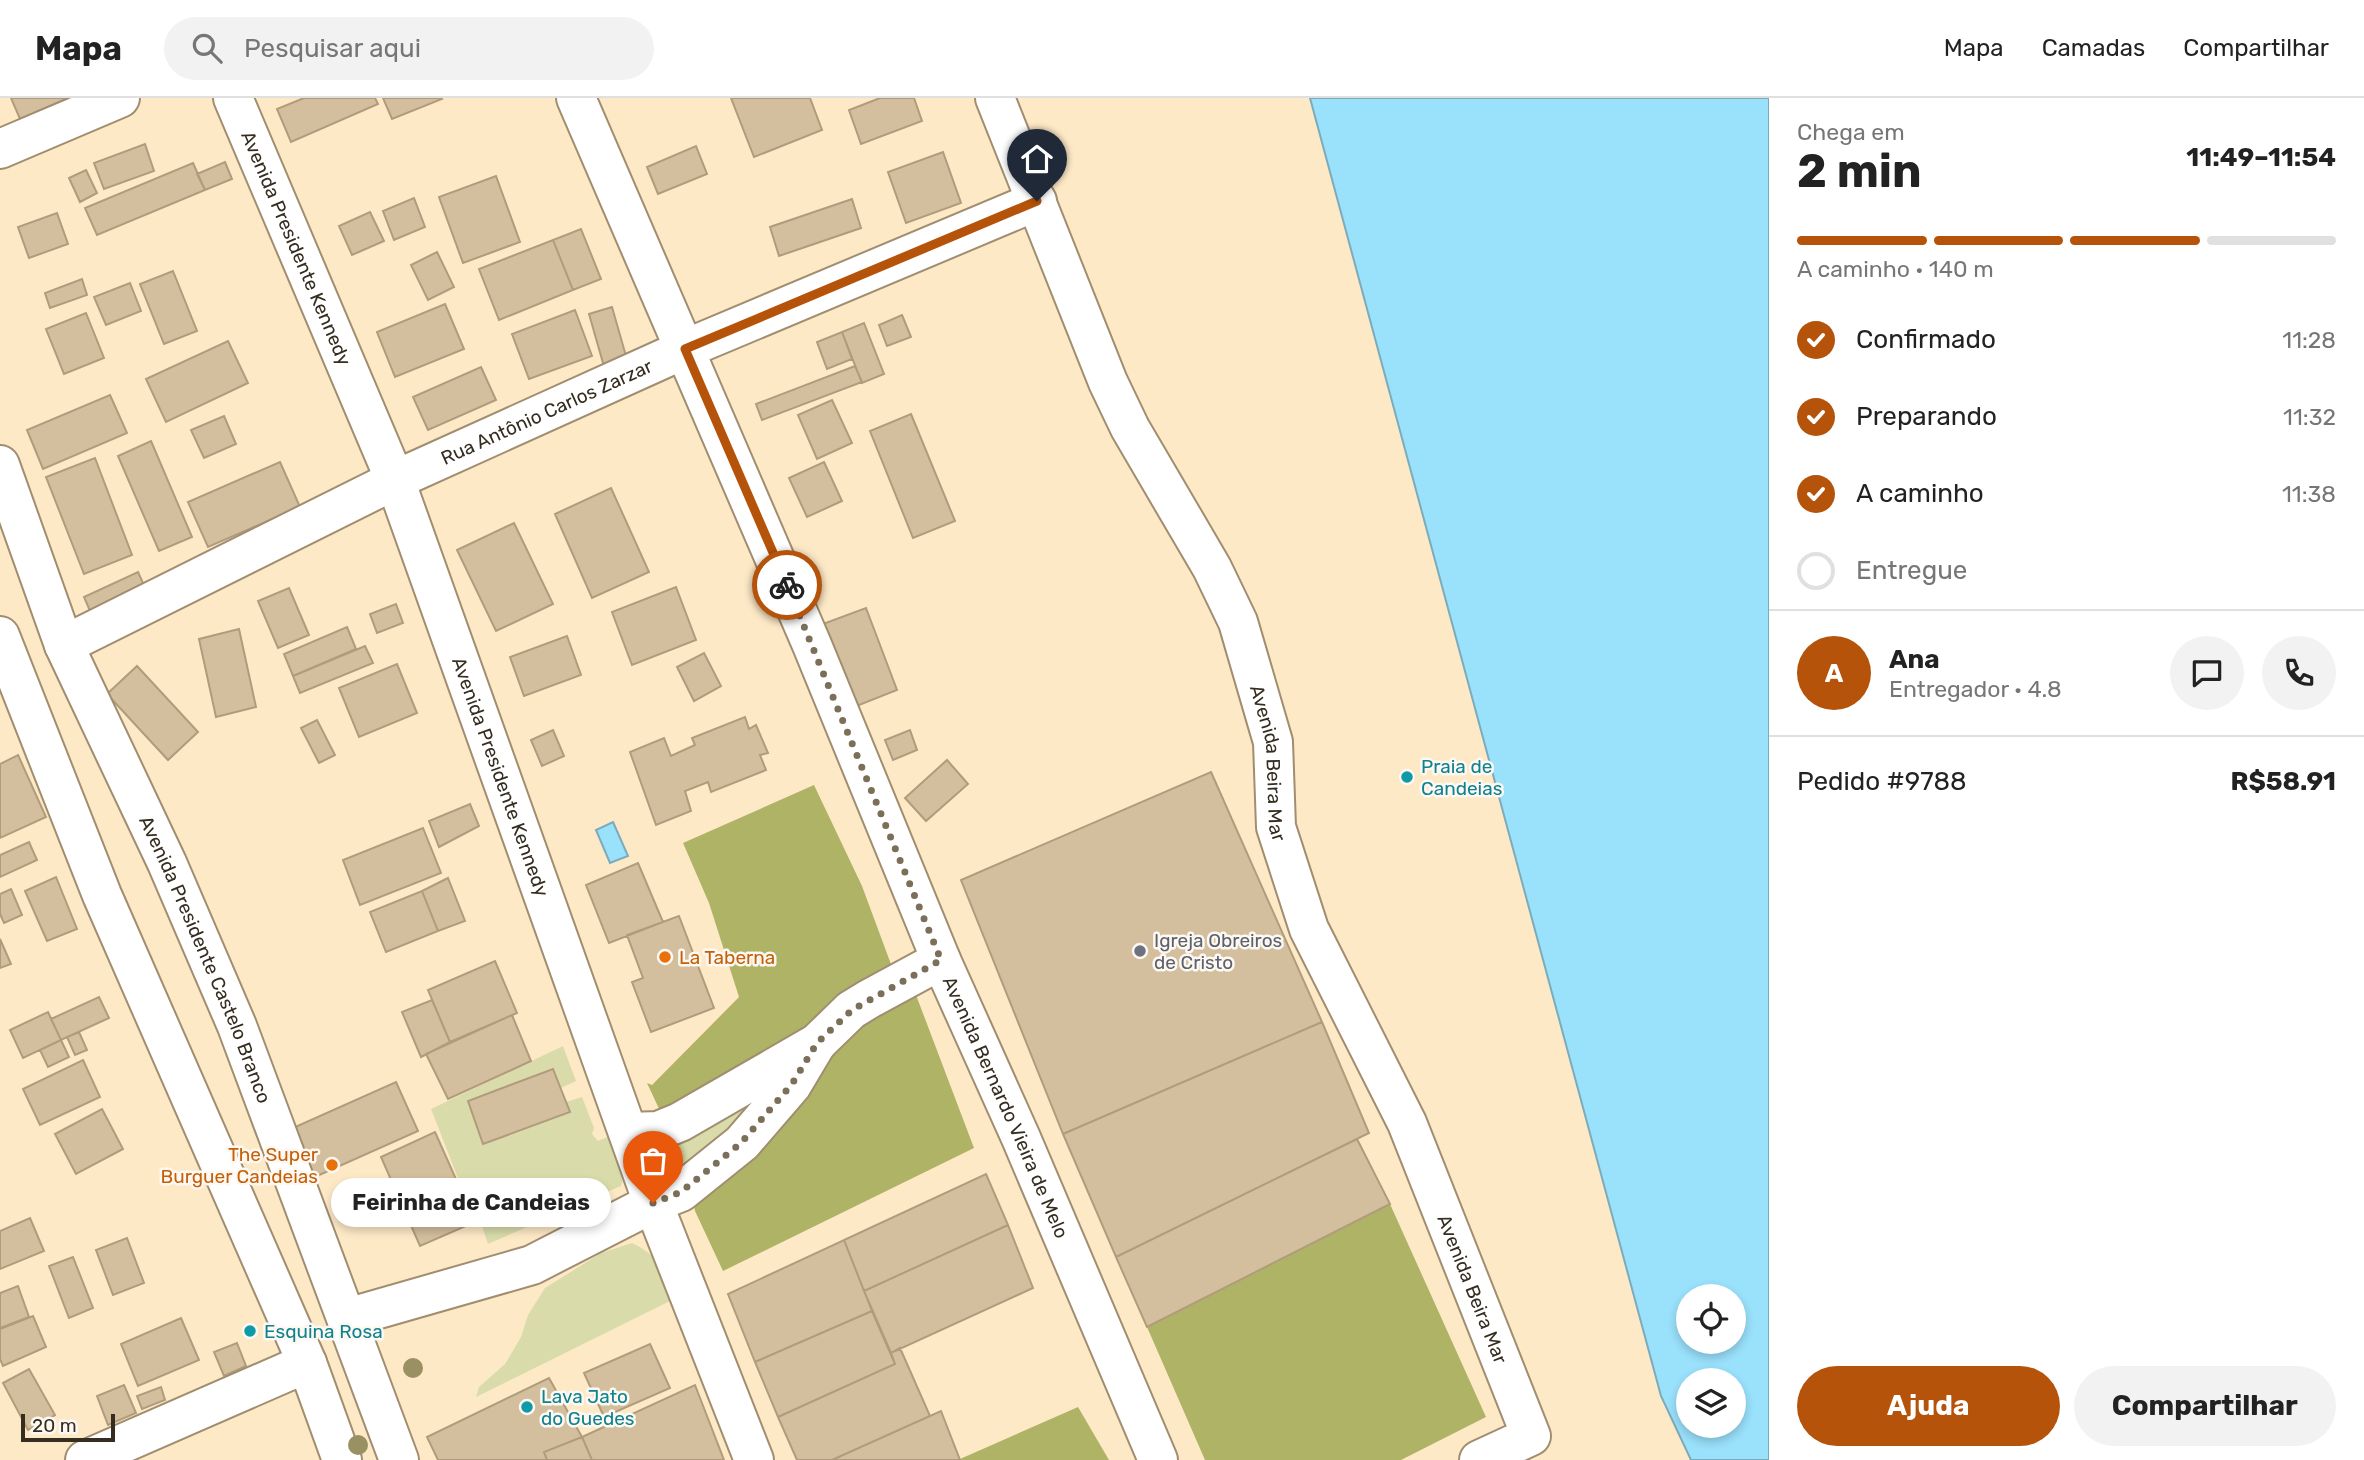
<!DOCTYPE html>
<html lang="pt">
<meta charset="utf-8">
<style>
body{margin:0;font-family:Rubik,sans-serif;background:#f2f2f2;color:#222;height:100vh;display:flex;flex-direction:column;font-size:26px;white-space:nowrap}
*{box-sizing:border-box;margin:0}
p{font-size:23px;color:#767676}
.icon{flex:none;width:38px;height:38px;fill:none;stroke:currentColor;stroke-width:2;stroke-linecap:round;stroke-linejoin:round}
.map{position:relative;flex:1;overflow:hidden}
.side{display:flex;flex-direction:column;background:#fff;width:595px}
.side>*{flex:none}
.tools{position:absolute;left:1676px;top:1186px;display:grid;gap:14px}
.tools a{display:grid;place-items:center;width:70px;height:70px;border-radius:50%;background:#fff;box-shadow:0 4px 10px #0003;font-size:35px}
.scale{position:absolute;left:21px;bottom:18px;width:94px;box-sizing:border-box;padding-left:7px;border:4px solid #352d20;border-top:0;font-size:19px;line-height:24px;white-space:nowrap;color:#352d20;-webkit-text-stroke:5px #fdf8f2;paint-order:stroke}
.pin{position:absolute;display:grid;place-items:center;width:60px;height:60px;color:#fff;margin:-72px -30px;border-radius:50% 50% 50% 0;rotate:-45deg;box-shadow:0 0 7px #0007}
.pin .icon{rotate:45deg}
.courier{position:absolute;display:grid;place-items:center;width:70px;height:70px;margin:-35px;border:5px solid #b45309;border-radius:50%;background:#fff;color:#222;box-shadow:0 2px 9px #0007}
.bubble{position:absolute;height:49px;border-radius:24px;background:#fff;box-shadow:0 4px 10px #0003;font-size:23px;font-weight:700;line-height:49px;text-align:center}
.headline em{font-style:normal;font-weight:700}
.headline div{display:flex;flex-direction:column-reverse}
.headline{display:flex;align-items:center;justify-content:space-between;height:119px;padding:0 28px}
h1{font-size:46px;font-weight:700;line-height:52px}
.bar{display:grid;grid-template-columns:repeat(4,1fr);gap:10px 7px;align-content:center;height:84px;padding:0 28px}
.bar i{height:9px;border-radius:5px;background:#e0e0e0}
.bar .on{background:#b45309}
.bar p{grid-column:span 4}
.line{display:flex;align-items:center;gap:18px;padding:0 28px;border-top:2px solid #e0e0e0}
.line div{flex:1}
.round{display:grid;place-items:center;flex:none;width:74px;height:74px;border-radius:37px;background:#f2f2f2}
ol{padding:0 28px;list-style:none}
li{display:flex;align-items:center;gap:21px;height:77px}
li p{margin-inline-start:auto}
li .icon{padding:7px;border-radius:50%;background:#b45309;color:#fff;stroke-width:4}
li:last-child{color:#767676}
li i{width:38px;height:38px;border:4px solid #e0e0e0;border-radius:50%}
.action{display:flex;gap:14px;margin-top:auto;padding:14px 28px}
.action a{flex:1;height:80px;border-radius:42px;background:#b45309;color:#fff;font-size:28px;font-weight:700;line-height:80px;text-align:center}
.action a+a{background:#f2f2f2;color:#222}
header{display:flex;align-items:center;gap:42px;box-sizing:border-box;height:98px;padding:0 35px;background:#fff;border-bottom:2px solid #e0e0e0}
header strong{font-size:33px}
nav{display:flex;gap:38px;margin-inline-start:auto;font-size:24px}
.search{width:490px;height:63px;background:#f2f2f2;display:flex;align-items:center;gap:18px;box-sizing:border-box;padding:0 24px;border-radius:38px;color:#767676;font-size:26px}
main{display:flex;flex:1;min-height:0}
.map>svg:first-child{display:block}
.green{fill:#d9dcaa}
.forest{fill:#afb366}
.water{fill:#9ae1fc;stroke:#7cabba;stroke-width:2;fill-rule:evenodd}
.building{fill:#d3bf9e;stroke:#b09c7c;stroke-width:2}
.lines{fill:none;stroke-linecap:round;stroke-linejoin:round}
.minor-casing{stroke:#a18d6f;stroke-width:42}
.major-casing{stroke:#a18d6f;stroke-width:42}
.minor{stroke:#fff;stroke-width:38}
.major{stroke:#fff;stroke-width:38}
.tree{fill:#999161}
.done{stroke:#7b6f5a;stroke-width:7;stroke-dasharray:0 12.6}
.route{stroke:#b45309;stroke-width:9}
.culture-dot{fill:#0f9aa8;stroke:#fdf8f2;stroke-width:2.5}
.worship-dot{fill:#6b7280;stroke:#fdf8f2;stroke-width:2.5}
.food-dot{fill:#e8710a;stroke:#fdf8f2;stroke-width:2.5}
.labels{text-anchor:middle;dominant-baseline:central;stroke-width:5;stroke-linejoin:round;paint-order:stroke}
.street-label{font-size:19px;fill:#352d20;stroke:#fdf8f2}
.culture-label{font-size:19px;fill:#0d838f;stroke:#fdf8f2;text-anchor:start}
.worship-label{font-size:19px;fill:#5b616d;stroke:#fdf8f2;text-anchor:start}
.food-label{font-size:19px;fill:#c56008;stroke:#fdf8f2;text-anchor:start}
</style>
<header>
<strong>Mapa</strong>
<div class="search"><svg class="icon" aria-label="search" viewBox="0 0 24 24"><circle cx="10" cy="10" r="6"/><path d="M15 15l6 6"/></svg>Pesquisar aqui</div>
<nav><a>Mapa</a><a>Camadas</a><a>Compartilhar</a></nav>
</header>
<main>
<div class="map">
<svg width="1769" height="1362" viewBox="0 0 1769 1362">
<rect width="100%" height="100%" fill="#fee9c7"/>
<path class="green" d="M563,948L576,983L561,990L553,972L468,1003L483,1046L569,1014L566,1004L582,999L594,1030L592,1036L598,1043L612,1037L625,1074L621,1088L488,1146L480,1122L475,1124L431,1011Z
M764,1003L681,1071L673,1061L671,1049C696,1028 732,1011 764,1003Z
M632,1145C656,1156 661,1169 673,1191L670,1203L476,1299L479,1289L505,1266L521,1239L528,1217L545,1190L601,1155Z"/>
<path class="forest" d="M814,687L862,788L895,877L808,932L792,936L661,1015L647,985L652,987L739,899L709,805L683,745Z
M913,889L974,1050L723,1173L695,1113L693,1102L836,942Z
M1390,1106L1486,1319L1401,1362H1205L1147,1229Z
M1078,1309L1109,1362H960V1361Z"/>
<path class="water" d="M1310,0H1769V1362H1691L1661,1298ZM1689,1199H1734V1244H1689ZM1689,1283H1734V1328H1689Z
M613,724L628,758L610,765L596,732Z"/>
<path class="building" d="M11,0H68L20,21Z
M304,0H375L378,6L291,44L277,11Z
M383,0H441L442,1L392,21Z
M731,0H810L822,32L754,59Z
M880,0H914L922,23L861,46L849,12Z
M145,46L154,73L104,91L94,65Z
M696,48L707,76L658,96L647,69Z
M943,54L961,105L906,125L888,74Z
M225,64L232,81L205,92L197,76Z
M193,65L205,92L97,137L85,110Z
M86,72L97,95L80,104L69,80Z
M496,78L520,144L463,165L439,99Z
M414,100L425,129L394,142L383,113Z
M852,101L861,130L779,158L770,129Z
M370,114L384,143L352,157L339,128Z
M57,115L68,146L29,160L18,129Z
M581,131L601,181L573,192L553,142Z
M553,142L573,192L499,222L479,171Z
M437,154L454,189L428,202L411,167Z
M173,173L197,233L164,246L140,186Z
M82,181L87,197L50,210L45,195Z
M130,185L141,213L106,227L94,199Z
M445,206L464,251L395,279L377,234Z
M612,209L628,265L605,272L589,216Z
M575,212L592,258L529,281L512,236Z
M86,215L104,260L64,276L46,231Z
M902,217L911,239L887,248L879,227Z
M864,225L884,276L862,285L842,234Z
M842,234L852,261L827,271L817,244Z
M228,243L248,285L166,324L146,281Z
M855,268L862,284L762,322L756,306Z
M481,269L496,302L428,332L413,299Z
M110,297L127,335L43,371L27,332Z
M832,302L852,345L817,361L798,317Z
M911,316L955,423L913,440L870,333Z
M224,318L236,346L204,360L191,332Z
M151,343L192,439L159,453L118,358Z
M95,360L132,457L84,476L46,379Z
M280,364L300,409L208,449L188,404Z
M824,364L842,403L807,419L789,380Z
M611,390L649,474L592,500L555,416Z
M514,425L553,506L496,533L457,452Z
M138,474L147,494L93,520L84,499Z
M676,489L696,542L632,567L612,514Z
M289,490L309,537L278,550L258,503Z
M396,506L403,525L377,535L370,516Z
M866,510L897,592L844,613L812,530Z
M347,529L356,551L293,578L284,556Z
M239,531L256,609L216,619L199,541Z
M567,538L581,577L524,598L510,559Z
M365,548L373,565L300,595L293,578Z
M704,555L721,588L694,603L677,569Z
M397,566L417,615L359,639L339,590Z
M137,568L198,634L168,662L107,596Z
M745,619L749,631L756,627L768,655L760,657L766,672L711,694L708,684L685,693L691,713L656,727L630,654L664,640L671,658L695,647L692,640Z
M317,622L335,657L319,665L301,630Z
M553,632L564,658L542,668L531,642Z
M910,632L917,652L893,662L885,642Z
M18,657L46,719L0,740V666Z
M947,662L968,686L926,723L905,700Z
M1211,674L1322,924L1063,1036L961,782Z
M470,706L479,728L439,749L429,723Z
M423,730L441,775L360,807L343,762Z
M29,744L37,762L0,779V757Z
M638,765L663,824L609,845L586,787Z
M56,779L77,831L47,843L25,793Z
M448,780L465,823L438,833L422,793Z
M11,791L22,817L4,825L0,816V796Z
M422,793L438,833L386,854L370,814Z
M679,818L714,910L651,934L632,884L643,880L627,837Z
M0,841L11,866L0,870Z
M495,863L517,915L450,944L428,892Z
M99,899L109,920L61,942L51,921Z
M432,902L450,944L421,959L402,914Z
M48,914L61,942L23,960L10,932Z
M512,917L531,963L448,1001L426,956Z
M1322,924L1369,1035L1116,1159L1063,1036Z
M79,934L87,952L75,957L67,939Z
M61,942L69,959L48,969L40,952Z
M83,962L100,999L40,1027L23,991Z
M553,971L570,1014L483,1046L468,1003Z
M396,984L418,1033L315,1079L293,1030Z
M102,1011L123,1051L76,1076L55,1036Z
M435,1034L475,1124L420,1148L381,1059Z
M1357,1041L1390,1106L1147,1229L1116,1159Z
M986,1076L1008,1127L864,1193L844,1142Z
M30,1120L44,1153L0,1171V1133Z
M1008,1127L1033,1190L891,1255L864,1193Z
M127,1140L144,1185L113,1197L96,1152Z
M844,1142L872,1213L755,1264L728,1196Z
M73,1159L93,1210L69,1220L49,1168Z
M18,1188L29,1219L0,1230V1195Z
M872,1213L895,1266L778,1319L755,1264Z
M33,1218L46,1249L3,1268L0,1261V1231Z
M181,1220L199,1262L138,1288L121,1246Z
M237,1245L246,1268L224,1278L214,1254Z
M650,1246L670,1290L604,1319L584,1275Z
M900,1250L930,1318L832,1362H797L778,1319L895,1266L891,1255Z
M29,1271L55,1317L28,1332L3,1285Z
M549,1280L582,1339L544,1354L547,1362H438L427,1339Z
M124,1287L136,1315L108,1327L97,1298Z
M695,1287L724,1362H592L582,1339Z
M161,1289L165,1302L142,1311L137,1298Z
M941,1313L960,1362H832Z
M582,1339L592,1362H547L544,1354Z"/>
<g class="lines">
<defs>
<g id="minor">
<path id="s1" d="M233,0L395,382L653,1105L754,1362"/>
<path id="s2" d="M995,0L1108,284L1130,330L1212,470L1238,524L1273,644L1276,729L1309,831L1407,1025L1531,1338L1479,1362"/>
<path d="M0,51L120,0"/>
<path id="s3" d="M64,547L395,382L685,251L1037,103"/>
<path d="M629,1034L658,1033L680,1024L817,945L851,912L869,901L941,862"/>
<path d="M347,1220L532,1167L653,1105L681,1094L742,1045L792,987L817,945"/>
<path d="M85,1362L307,1265"/>
</g>
<g id="major">
<path id="s4" d="M576,0L812,547L941,862L1021,1040L1158,1362"/>
<path id="s5" d="M0,367L64,547L167,765L237,928L399,1362"/>
<path d="M0,538L102,797L307,1265L342,1362"/>
</g>
</defs>
<use href="#minor" class="minor-casing"/>
<use href="#major" class="major-casing"/>
<use href="#minor" class="minor"/>
<use href="#major" class="major"/>
</g>
<g class="tree">
<circle cx="413" cy="1270" r="10"/>
<circle cx="358" cy="1347" r="10"/>
</g>
<g class="lines">
<path class="done" d="M653,1105L681,1094L741,1045L792,986L817,945L852,912L941,862L787,487"/>
<path class="route" d="M787,487L685,251L1037,103"/>
</g>
<g class="culture-dot">
<circle cx="1407" cy="679" r="7"/>
<circle cx="250" cy="1233" r="7"/>
<circle cx="527" cy="1309" r="7"/>
</g>
<circle class="worship-dot" cx="1140" cy="853" r="7"/>
<g class="food-dot">
<circle cx="665" cy="859" r="7"/>
<circle cx="332" cy="1067" r="7"/>
</g>
<g class="labels">
<g class="street-label">
<text stroke="none"><textPath href="#s1" startOffset="163">Avenida Presidente Kennedy</textPath></text>
<text stroke="none"><textPath href="#s3" startOffset="536">Rua Antônio Carlos Zarzar</textPath></text>
<text stroke="none"><textPath href="#s2" startOffset="724">Avenida Beira Mar</textPath></text>
<text stroke="none"><textPath href="#s1" startOffset="730">Avenida Presidente Kennedy</textPath></text>
<text stroke="none"><textPath href="#s5" startOffset="536">Avenida Presidente Castelo Branco</textPath></text>
<text stroke="none"><textPath href="#s4" startOffset="1097">Avenida Bernardo Vieira de Melo</textPath></text>
<text stroke="none"><textPath href="#s2" startOffset="1292">Avenida Beira Mar</textPath></text>
</g>
<g class="culture-label">
<text x="1421" y="668">Praia de<tspan x="1421" dy="22">Candeias</tspan></text>
<text x="264" y="1233">Esquina Rosa</text>
<text x="541" y="1298">Lava Jato<tspan x="541" dy="22">do Guedes</tspan></text>
</g>
<g class="worship-label">
<text x="1154" y="842">Igreja Obreiros<tspan x="1154" dy="22">de Cristo</tspan></text>
</g>
<g class="food-label">
<text x="679" y="859">La Taberna</text>
<text x="318" y="1056" text-anchor="end">The Super<tspan x="318" dy="22">Burguer Candeias</tspan></text>
</g>
</g>
</svg>
<div class="tools">
<a><svg class="icon" aria-label="locate" viewBox="0 0 24 24"><circle cx="12" cy="12" r="6"/><path d="M12 2v4M12 18v4M2 12h4M18 12h4"/></svg></a>
<a><svg class="icon" aria-label="layers" viewBox="0 0 24 24"><path d="M12 4l9 5-9 5-9-5zM3 14l9 5 9-5"/></svg></a>
</div>
<div class="scale">20 m</div>
<div class="pin" style="left:653px;top:1105px;background:#ea580c"><svg class="icon" aria-label="bag" viewBox="0 0 24 24"><path d="M5 8h14l-1 12H6zM9 8a3 3 0 0 1 6 0"/></svg></div>
<div class="pin" style="left:1037px;top:103px;background:#1f2937"><svg class="icon" aria-label="home" viewBox="0 0 24 24"><path d="M3 11l9-7 9 7M6 9v11h12V9"/></svg></div>
<div class="courier" style="left:787px;top:487px"><svg class="icon" aria-label="bike" viewBox="0 0 24 24"><circle cx="6" cy="16" r="4"/><circle cx="18" cy="16" r="4"/><path d="M6 16l4-8h5l3 8M10 8l3 8H6M13 5h3"/></svg></div>
<div class="bubble" style="left:331px;top:1080px;width:280px">Feirinha de Candeias</div>
</div>
<section class="side">
<div class="headline"><div><h1>2 min</h1><p>Chega em</p></div><em>11:49–11:54</em></div>
<div class="bar"><i class="on"></i><i class="on"></i><i class="on"></i><i></i><p>A caminho · 140 m</p></div>
<ol>
<li><svg class="icon" aria-label="check" viewBox="0 0 24 24"><path d="M5 12l5 5 9-10"/></svg>Confirmado<p>11:28</p></li>
<li><svg class="icon" aria-label="check" viewBox="0 0 24 24"><path d="M5 12l5 5 9-10"/></svg>Preparando<p>11:32</p></li>
<li><svg class="icon" aria-label="check" viewBox="0 0 24 24"><path d="M5 12l5 5 9-10"/></svg>A caminho<p>11:38</p></li>
<li><i></i>Entregue</li>
</ol>
<div class="line" style="height:126px"><b class="round" style="background:#b45309;color:#fff">A</b><div><b>Ana</b><p>Entregador · 4.8</p></div><a class="round"><svg class="icon" aria-label="chat" viewBox="0 0 24 24"><path d="M4 5h16v11H9l-5 4z"/></svg></a><a class="round"><svg class="icon" aria-label="phone" viewBox="0 0 24 24"><path d="M5 4h4l2 5-3 2q2 4 5 5l2-3 5 2v4C11 20 4 13 5 4z"/></svg></a></div>
<div class="line" style="height:91px"><div>Pedido #9788</div><b>R$58.91</b></div>
<div class="action"><a>Ajuda</a><a>Compartilhar</a></div>
</section>
</main>
